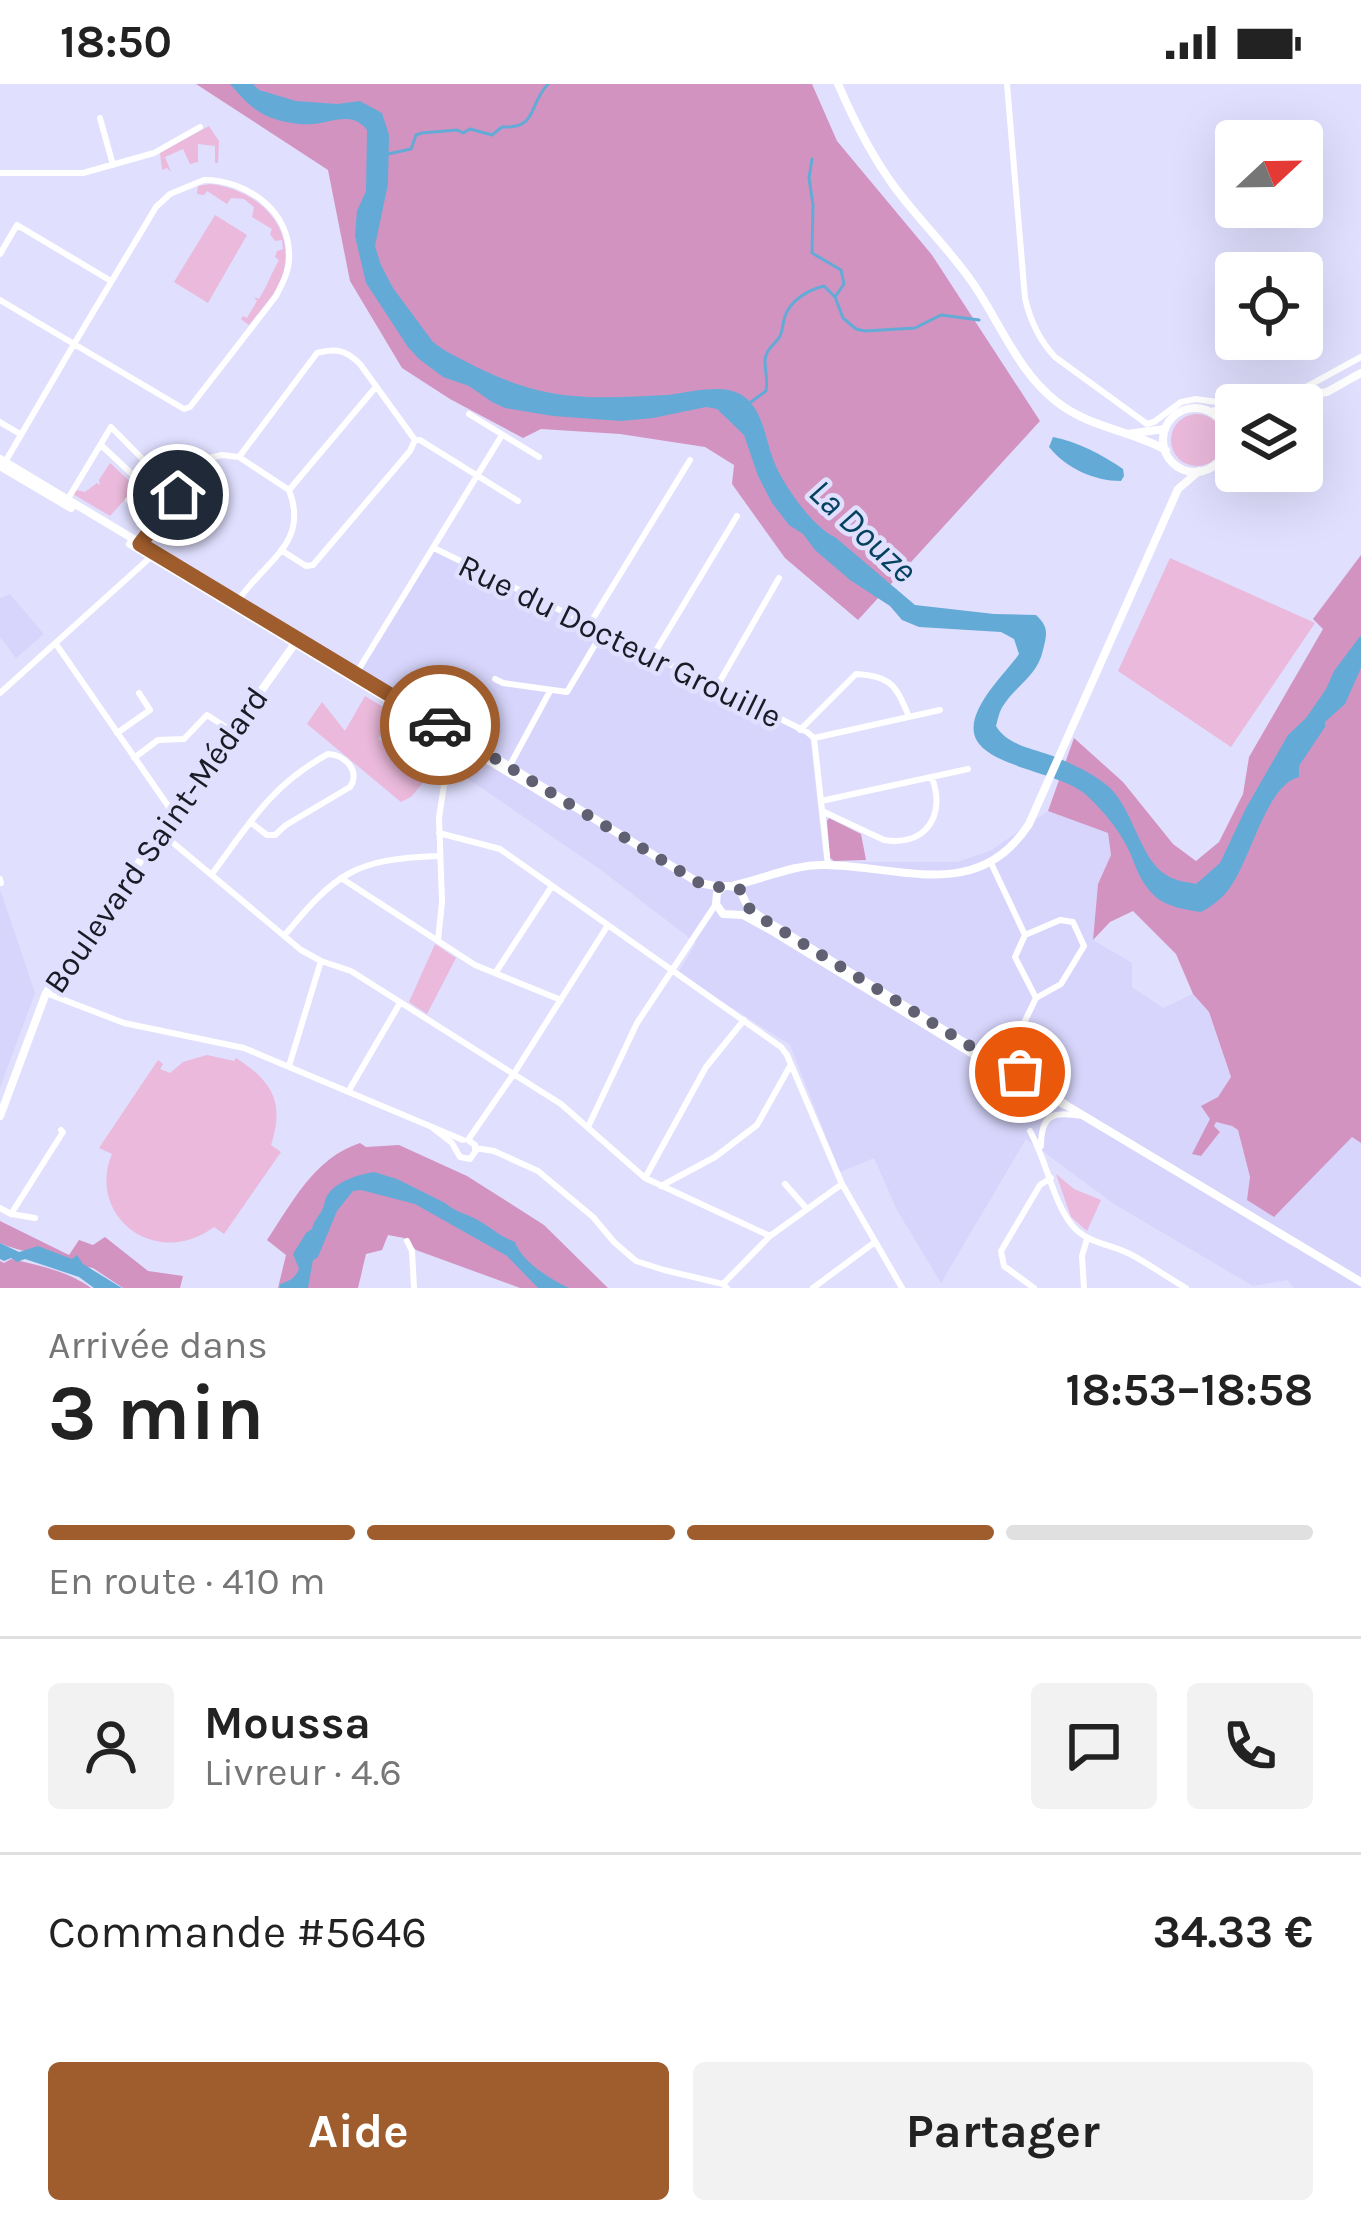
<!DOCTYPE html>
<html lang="fr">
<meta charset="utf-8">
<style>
body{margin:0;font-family:Karla,sans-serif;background:#f2f2f2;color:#222;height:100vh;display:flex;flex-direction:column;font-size:45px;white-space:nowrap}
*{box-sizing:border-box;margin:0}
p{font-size:39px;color:#767676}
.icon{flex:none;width:66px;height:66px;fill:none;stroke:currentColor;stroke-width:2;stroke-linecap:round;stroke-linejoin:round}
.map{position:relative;height:1204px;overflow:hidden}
.panel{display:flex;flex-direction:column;background:#fff;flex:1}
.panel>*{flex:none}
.needle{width:78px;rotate:68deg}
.buttons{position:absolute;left:1215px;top:36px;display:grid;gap:24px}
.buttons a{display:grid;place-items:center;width:108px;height:108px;border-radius:12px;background:#fff;box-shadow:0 12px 48px #0002;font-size:60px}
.pin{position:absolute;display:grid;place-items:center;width:102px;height:102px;color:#fff;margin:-51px;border:6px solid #fff;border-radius:50%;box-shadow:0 3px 12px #0007}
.courier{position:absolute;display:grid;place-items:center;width:120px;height:120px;margin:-60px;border:9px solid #9f5c2c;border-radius:50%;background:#fff;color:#222;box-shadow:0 3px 15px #0007}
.head em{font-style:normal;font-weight:700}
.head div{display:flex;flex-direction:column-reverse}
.head{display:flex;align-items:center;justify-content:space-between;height:204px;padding:0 48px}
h1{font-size:78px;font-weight:700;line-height:90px}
.bar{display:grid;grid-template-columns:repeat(4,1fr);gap:18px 12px;align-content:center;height:144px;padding:0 48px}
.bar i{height:15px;border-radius:9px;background:#e0e0e0}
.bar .current{background:#9f5c2c}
.bar p{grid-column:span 4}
.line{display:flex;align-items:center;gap:30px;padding:0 48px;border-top:3px solid #e0e0e0}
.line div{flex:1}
.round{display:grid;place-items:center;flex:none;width:126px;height:126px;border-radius:12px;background:#f2f2f2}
.button{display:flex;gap:24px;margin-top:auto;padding:24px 48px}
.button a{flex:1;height:138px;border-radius:12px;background:#9f5c2c;color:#fff;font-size:48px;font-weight:700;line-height:138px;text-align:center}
.button a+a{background:#f2f2f2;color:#222}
.status{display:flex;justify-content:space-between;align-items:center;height:84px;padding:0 60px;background:#fff;direction:ltr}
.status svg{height:33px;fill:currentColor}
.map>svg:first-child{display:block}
.built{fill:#d7d5fb}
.green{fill:#eab9db}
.forest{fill:#d393c0}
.water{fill:#63abd6}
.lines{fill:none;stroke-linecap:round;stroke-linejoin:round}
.stream{stroke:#63abd6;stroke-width:3}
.street{stroke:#fff;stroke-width:6}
.secondary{stroke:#fff;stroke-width:8}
.done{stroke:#606072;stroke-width:12;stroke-dasharray:0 21.6}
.route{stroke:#9f5c2c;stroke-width:15}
.labels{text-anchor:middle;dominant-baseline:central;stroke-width:9;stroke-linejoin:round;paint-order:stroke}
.street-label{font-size:33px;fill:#1b1b26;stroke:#e0dffe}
.water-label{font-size:36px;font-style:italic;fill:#054260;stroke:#e0dffe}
</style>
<div class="status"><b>18:50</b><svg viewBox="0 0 49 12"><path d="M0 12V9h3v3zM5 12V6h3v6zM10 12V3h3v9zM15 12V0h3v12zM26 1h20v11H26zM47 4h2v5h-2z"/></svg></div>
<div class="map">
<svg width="1361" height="1204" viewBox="0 0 1361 1204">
<rect width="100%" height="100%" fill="#e0dffe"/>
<path class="built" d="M433,464L810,652L824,778H957L990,767L1048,727L1108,749L1111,771L1098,800L1093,856L1132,879V903L1163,924L1193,910L1209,928L1231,994L1218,1013L1201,1072L1220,1049L1214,1042L1216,1038L1232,1042L1238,1046L1250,1093L1352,1053L1361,1059V1204H1294L1287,1196L1253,1202L1114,1120L1026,1055L941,1199L897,1126L874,1074L840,1088L790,961L678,889L696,859L601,786L461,690L443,693L377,654L392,628L357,584Z
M10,510L44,550L16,574L0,553V514Z
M0,805L35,909L0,1004Z"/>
<path class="green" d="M209,42L219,57L218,79H215V62L198,60V78L190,80L183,65L165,73L171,88L167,84L162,86L160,69Z
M210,100C257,105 298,143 282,193C276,211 260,226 249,241L241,235L243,232L247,234L257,217L254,213L259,215C267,202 271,190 279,176L275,173L277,167L283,165L282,156L275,157L270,150L272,145L252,133L254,123L244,115L231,114L227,120L207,107L204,111L197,110L198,102Z
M215,131L247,151L208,219L174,198Z
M1171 356a26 26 0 1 1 52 0a26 26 0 1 1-52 0Z
M110,379L136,403L110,432L73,410L76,406L85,408L97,399L100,401L99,396Z
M1170,474L1315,539L1231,663L1118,587Z
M365,612L393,629L378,655L432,688L411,713L401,718L307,640L322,618L345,647Z
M435,860L456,874L427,930L409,918Z
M207,971L234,977L236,974C272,997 285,1018 271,1061L281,1068L224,1150L214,1143C156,1186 86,1132 112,1070L99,1064L158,976L163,980L160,985L170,989L183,978Z
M1056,1090L1074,1105L1101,1116L1087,1147L1071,1133Z"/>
<path class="forest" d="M196,0H812L837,57L932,171L1040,337L858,536L785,474L732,400L734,381L705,363L620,350L541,345L523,354L450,315L402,284L350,197L328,86Z
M1361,471V1059L1352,1053L1274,1133L1247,1116L1250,1093L1238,1046L1232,1042L1216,1038L1214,1042L1220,1048L1201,1072L1192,1070L1210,1035L1201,1022L1218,1013L1231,993L1209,928L1193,910L1176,870L1133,827L1110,838L1093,856L1098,800L1111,771L1108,749L1048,727L1074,654L1123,698L1173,760L1196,777L1219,758L1243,710L1249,673L1323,545L1313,535Z
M829,734L861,750L866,776L834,777L830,774L827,737Z
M360,1059L366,1063L399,1061L467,1092L544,1141L608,1204H520L416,1166L404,1154L388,1151L382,1166L366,1170L358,1204H278L286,1171L267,1156C292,1119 314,1074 360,1059Z
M0,1137L69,1171L79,1156L93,1161L105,1153L148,1187L183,1192L180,1204H123L93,1184C78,1183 66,1176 52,1173C34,1168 17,1167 0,1159Z
M11,1175C38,1181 68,1187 91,1204H0V1177L4,1179Z"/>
<path class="water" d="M230,0H253L259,6L296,17L337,20L360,17L382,29L389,51L388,100L375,162L381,181L393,204L433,258L444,266C486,289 527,309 574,312C604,315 636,312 666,311C688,309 719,299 740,310C762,322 765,353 773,375C781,398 813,444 835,453L915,521L994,530L1036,531C1049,543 1047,550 1043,566C1037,593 1016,601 1003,622C999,628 998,635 996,642C1008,662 1033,664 1053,672C1070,679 1090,688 1104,699C1134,720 1138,776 1168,792C1176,797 1187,798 1196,800L1220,779L1246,724L1288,651L1306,634L1326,605L1334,587L1361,551V584L1345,620L1325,638V643L1299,682V693C1263,702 1250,786 1223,812C1217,818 1209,824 1201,828C1187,826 1168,823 1157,814C1145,804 1138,790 1133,776C1124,751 1103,726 1084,709C1059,689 993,683 977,657C961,630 1005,590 1019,570L1014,555L1001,548L919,543L902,536L890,522L850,496L815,466L803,450L789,441L772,419L758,392L744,351L717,325L706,323L653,334L621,337L553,332L505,324L492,318L469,302L443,293L419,275L408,263L366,199L355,152L357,127L366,107L367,46C352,27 334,38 313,40C302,41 286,39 275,35C255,29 243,15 230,0Z
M1053,353C1076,357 1103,371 1123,385L1124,392L1121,397C1094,397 1066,384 1049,363Z
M374,1088L397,1095L445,1119C456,1129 469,1130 481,1138C493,1145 501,1153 515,1158C522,1178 550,1195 569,1204H538L507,1172L415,1120L361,1106L353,1107L337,1127L318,1173L313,1176L308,1204H280V1200C290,1197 295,1194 299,1185L293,1170L306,1149L312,1145C313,1139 317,1134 321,1128C326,1119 323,1117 329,1109C338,1097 360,1090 374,1088Z
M0,1159L19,1168L38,1162L72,1175L77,1171L83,1180L122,1204H94L79,1193L25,1175L17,1178L11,1174L4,1177L0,1175Z"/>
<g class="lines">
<path class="stream" d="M388,70L411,65L416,51L422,49L457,46L463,49L470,45L492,51L502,43C538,45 528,21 548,0
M812,75L809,94L813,121L812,169L841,186L844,200L835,213
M751,318L766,307C768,294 765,289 765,277C765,265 775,261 780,252C784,242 782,242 785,232C791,216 808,206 824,202L835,213L843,234L856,245L865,247L915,244L941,231L979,236"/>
<path class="street" d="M1007,0L1025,214C1030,236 1040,257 1055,273L1147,340L1154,338L1181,318L1196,315L1217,318L1259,308L1306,303L1361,273
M100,34L113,81
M0,89H83L154,69L200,43
M204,96C247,96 291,127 289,174C289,188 282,200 276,212L190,323L184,325L74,260L156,123L170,110Z
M0,170L17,141L111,197
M0,216L74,260L4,380
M469,330L539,373
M0,338L20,350
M101,361L168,424
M239,373L289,406
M289,406L375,304
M66,418L111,343L178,411
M153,441L128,416L156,390
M139,462L205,375L222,371L239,373L317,269C336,264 346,266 360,280L415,356H420L518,417
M434,464L807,648L814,654L828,781
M281,466L306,482L313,481L410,367L415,356
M237,518C264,477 310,460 289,406
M589,541L690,376
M56,560L173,729
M652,573L737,432
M357,588L502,351
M495,595L503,599L567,608L602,549
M716,604L779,494
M0,609L153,471
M800,646L856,590C892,592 896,602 909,633
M117,649L150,626L139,609
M814,654L940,626
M134,674L158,656L184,655L207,631L224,642
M509,683L550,607
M821,717L968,685
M822,727L884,756C926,763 946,731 932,694
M159,747L301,866L321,877L351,887L561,1020L645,1094L770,1152
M439,749L500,765L781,963L787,971L842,1100L902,1204
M991,779L1025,851
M212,790C249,740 271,701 328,670C345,671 361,687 350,703L286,741L275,751H267L250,738
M341,794L475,881L561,916
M0,795L1,799
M284,852C336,789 354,775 438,772
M438,856L442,818L439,734L444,701L467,661
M496,888L552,802
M46,909L124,939L244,964L463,1056
M1008,972L1036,914L1061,900L1084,862L1073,838L1060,836L1025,851L1015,873L1036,914
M289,982L321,877
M348,1008L400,919
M588,1043L637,939L716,820
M434,1045L452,1059L460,1073L470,1075L475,1068V1061L468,1056
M1030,1047C1046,1075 1053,1118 1072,1141C1086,1159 1110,1160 1130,1170C1149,1180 1167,1193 1186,1204
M468,1056L513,991L608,841
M1041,1062C1041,1030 1053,1027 1082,1032
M475,1064L494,1067L538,1087L593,1133L614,1158L636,1177L664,1186L723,1200L727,1204
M645,1094L706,983L744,936
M785,1100L807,1125
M661,1102L715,1073L757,1041L790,982
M0,1124L11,1130L35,1134
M11,1130L63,1048L61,1046
M407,1157L412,1167L414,1204
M723,1200L770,1152L842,1100
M813,1204L875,1158
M1034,1204L1004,1182L1001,1167L1040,1101L1051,1094
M1084,1204L1082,1172L1087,1155"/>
<path class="secondary" d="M838,0C854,37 872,73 896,105C920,137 949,165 972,198C1000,238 1017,287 1057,318C1090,344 1130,346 1166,366
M1237,321L1327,308L1361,289
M1163 356a32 32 0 1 1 64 0a32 32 0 1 1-64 0Z
M1211,328L1236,321
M1225,343L1236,332
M1127,350L1165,345
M0,375L357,589L699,799L721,803
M0,382L71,424
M130,460L564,722
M735,801C764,795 794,780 825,781C901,782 978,819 1029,740L1178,405L1199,387
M1069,1023L1018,998L999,994L994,984L986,978L774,848L743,831L723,830L716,820L717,809L724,802C740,801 740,807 746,819C749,825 757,830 763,835L983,970L1011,974L1022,991L1069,1023L1361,1198
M0,1032L46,909L296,558"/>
</g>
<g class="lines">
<path class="done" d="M440,641L701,800L713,803H736L742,807L749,824L763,835L983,970L1011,974L1020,988"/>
<path class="route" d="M178,411L140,460L440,641"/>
</g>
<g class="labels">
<g class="street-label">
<text transform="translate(620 557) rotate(26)">Rue du Docteur Grouille</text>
<text transform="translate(156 756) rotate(-55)">Boulevard Saint-Médard</text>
</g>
<g class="water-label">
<text transform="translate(863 447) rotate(43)">La Douze</text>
</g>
</g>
</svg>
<div class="buttons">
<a><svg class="needle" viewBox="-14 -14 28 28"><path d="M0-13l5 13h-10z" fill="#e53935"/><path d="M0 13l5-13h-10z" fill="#767676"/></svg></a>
<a><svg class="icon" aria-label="locate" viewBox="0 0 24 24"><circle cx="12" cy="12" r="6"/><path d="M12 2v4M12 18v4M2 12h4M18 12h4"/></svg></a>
<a><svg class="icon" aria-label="layers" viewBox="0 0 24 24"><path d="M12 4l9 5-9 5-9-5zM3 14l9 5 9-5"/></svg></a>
</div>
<div class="pin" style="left:1020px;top:988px;background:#ea580c"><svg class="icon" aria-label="bag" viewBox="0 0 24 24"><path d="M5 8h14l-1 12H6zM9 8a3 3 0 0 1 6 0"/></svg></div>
<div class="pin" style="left:178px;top:411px;background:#1f2937"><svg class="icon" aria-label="home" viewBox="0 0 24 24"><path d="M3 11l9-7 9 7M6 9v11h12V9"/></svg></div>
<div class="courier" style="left:440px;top:641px"><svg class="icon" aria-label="car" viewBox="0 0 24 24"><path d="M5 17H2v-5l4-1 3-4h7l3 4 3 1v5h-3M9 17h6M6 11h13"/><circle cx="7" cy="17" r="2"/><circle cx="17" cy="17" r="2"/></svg></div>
</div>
<section class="panel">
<div class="head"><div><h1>3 min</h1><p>Arrivée dans</p></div><em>18:53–18:58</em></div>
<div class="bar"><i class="current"></i><i class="current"></i><i class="current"></i><i></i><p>En route · 410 m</p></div>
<div class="line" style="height:216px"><a class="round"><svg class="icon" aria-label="person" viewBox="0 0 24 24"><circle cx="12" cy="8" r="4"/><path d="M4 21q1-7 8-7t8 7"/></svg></a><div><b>Moussa</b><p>Livreur · 4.6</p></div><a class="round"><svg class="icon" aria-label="chat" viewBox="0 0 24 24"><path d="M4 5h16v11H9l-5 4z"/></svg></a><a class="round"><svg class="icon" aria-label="phone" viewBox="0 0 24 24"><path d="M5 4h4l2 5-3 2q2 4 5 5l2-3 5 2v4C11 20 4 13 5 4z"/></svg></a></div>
<div class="line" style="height:156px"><div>Commande #5646</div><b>34.33 €</b></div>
<div class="button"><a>Aide</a><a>Partager</a></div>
</section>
